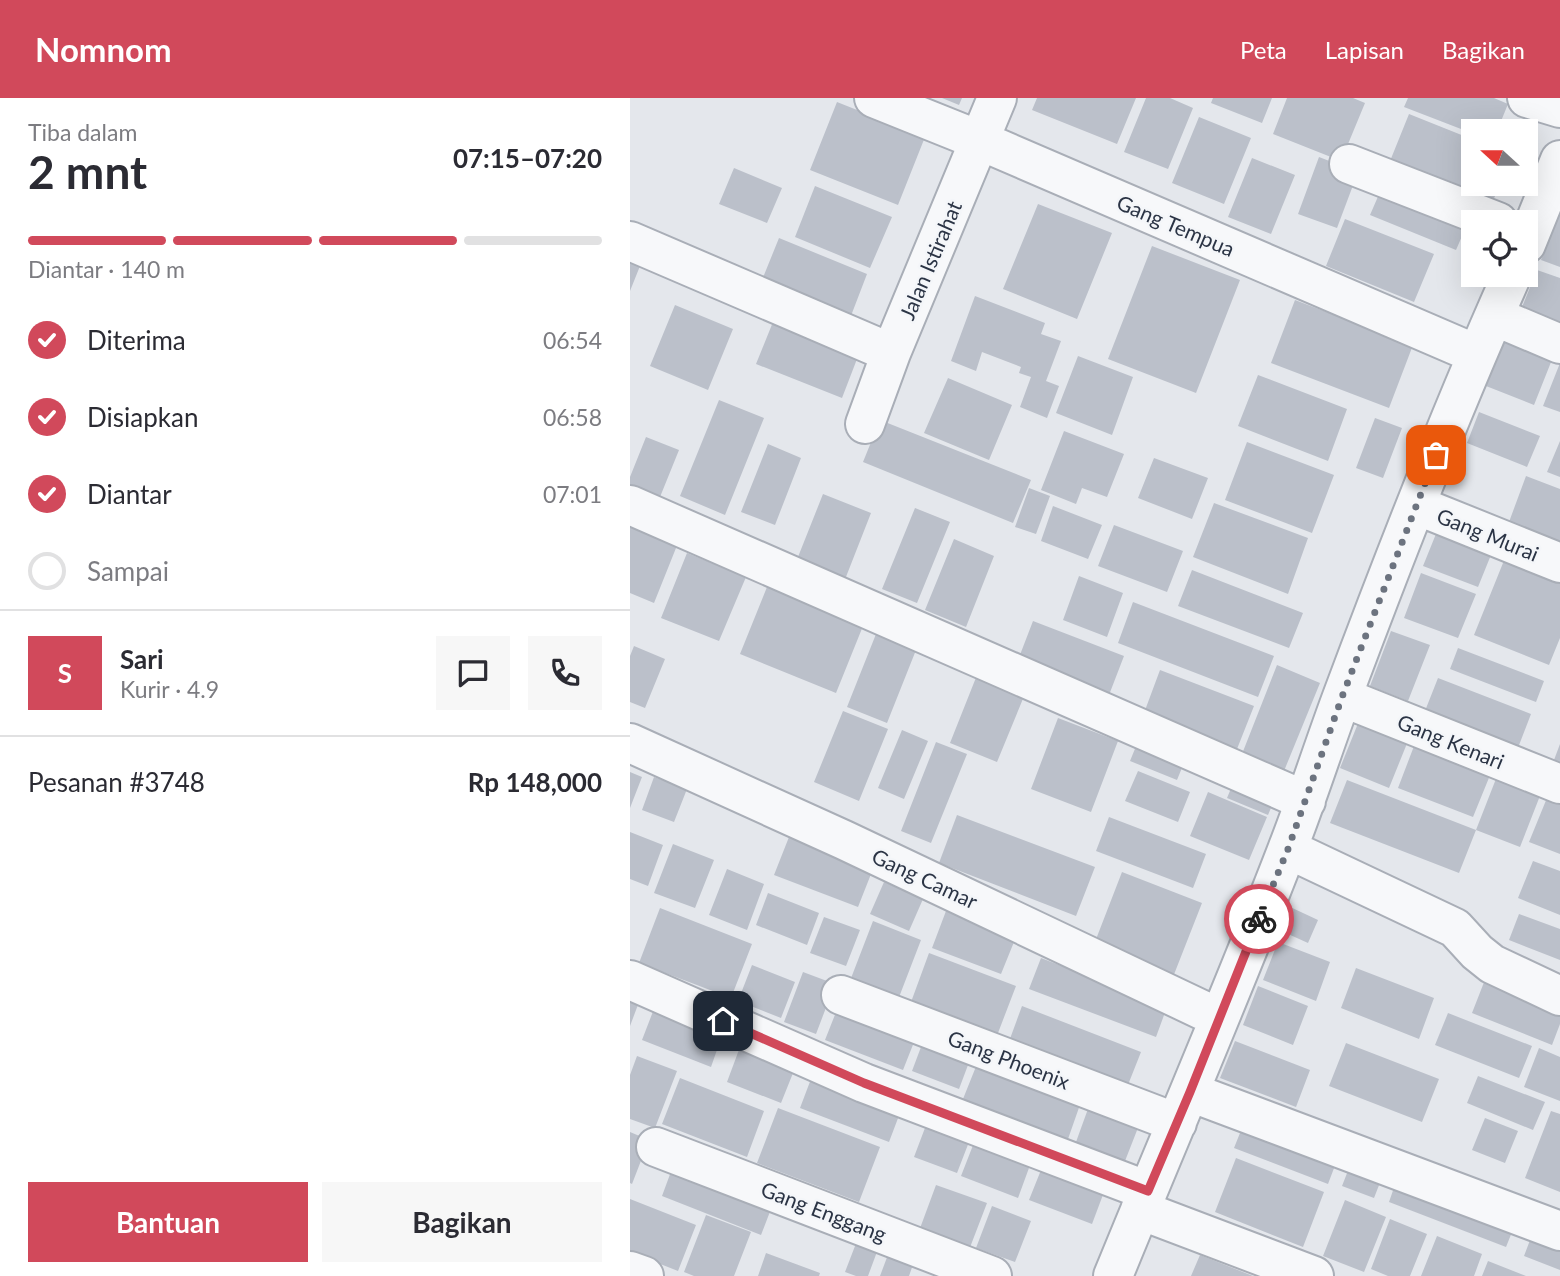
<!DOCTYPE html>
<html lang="id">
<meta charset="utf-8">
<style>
body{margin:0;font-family:Lato,sans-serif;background:#f7f7f7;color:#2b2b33;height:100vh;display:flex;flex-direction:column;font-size:26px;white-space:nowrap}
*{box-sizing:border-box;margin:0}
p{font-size:23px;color:#7c7c81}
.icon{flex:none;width:38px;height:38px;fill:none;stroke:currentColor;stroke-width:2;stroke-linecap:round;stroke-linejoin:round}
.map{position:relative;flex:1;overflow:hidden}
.side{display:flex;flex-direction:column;background:#fff;width:630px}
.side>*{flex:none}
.needle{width:46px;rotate:291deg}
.tools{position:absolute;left:831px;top:21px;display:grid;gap:14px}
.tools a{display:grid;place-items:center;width:77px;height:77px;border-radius:0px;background:#fff;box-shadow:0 7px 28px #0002;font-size:35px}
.pin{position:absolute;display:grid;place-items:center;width:60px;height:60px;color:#fff;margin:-30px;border-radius:14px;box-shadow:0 4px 10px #0006}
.courier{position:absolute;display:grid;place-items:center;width:70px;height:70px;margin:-35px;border:5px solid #d1495b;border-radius:50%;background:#fff;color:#222;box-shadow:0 2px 9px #0007}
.head em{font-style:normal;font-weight:700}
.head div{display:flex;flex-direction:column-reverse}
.head{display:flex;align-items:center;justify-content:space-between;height:119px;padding:0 28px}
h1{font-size:46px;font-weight:700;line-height:52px}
.bar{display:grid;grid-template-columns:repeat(4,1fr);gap:10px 7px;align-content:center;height:84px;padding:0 28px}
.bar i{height:9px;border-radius:5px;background:#e1e1e2}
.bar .current{background:#d1495b}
.bar p{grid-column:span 4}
.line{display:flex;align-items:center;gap:18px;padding:0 28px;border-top:2px solid #e1e1e2}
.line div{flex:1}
.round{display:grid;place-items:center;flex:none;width:74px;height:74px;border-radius:0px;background:#f7f7f7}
ol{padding:0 28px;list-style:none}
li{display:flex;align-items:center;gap:21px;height:77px}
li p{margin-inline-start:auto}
li .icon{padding:7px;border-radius:50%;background:#d1495b;color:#fff;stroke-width:4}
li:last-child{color:#7c7c81}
li i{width:38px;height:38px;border:4px solid #e1e1e2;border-radius:50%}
.cta{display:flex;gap:14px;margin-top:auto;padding:14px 28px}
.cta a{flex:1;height:80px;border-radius:0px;background:#d1495b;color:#fff;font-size:28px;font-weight:700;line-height:80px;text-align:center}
.cta a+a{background:#f7f7f7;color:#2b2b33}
header{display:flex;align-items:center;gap:42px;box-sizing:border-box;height:98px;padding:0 35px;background:#d1495b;color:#fff}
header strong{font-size:33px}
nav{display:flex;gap:38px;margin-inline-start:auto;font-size:24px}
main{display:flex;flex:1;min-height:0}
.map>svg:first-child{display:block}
.building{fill:#bbc0ca}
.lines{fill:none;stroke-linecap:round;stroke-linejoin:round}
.minor-casing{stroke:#a9aeb7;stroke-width:42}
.minor{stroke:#f7f8fa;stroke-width:38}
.done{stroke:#6c737f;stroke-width:7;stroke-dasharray:0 12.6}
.route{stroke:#d1495b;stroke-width:9}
.labels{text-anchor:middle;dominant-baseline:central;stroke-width:5;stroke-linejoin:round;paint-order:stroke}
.street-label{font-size:21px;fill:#2b3445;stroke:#f4f6f9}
</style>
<header>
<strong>Nomnom</strong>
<nav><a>Peta</a><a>Lapisan</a><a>Bagikan</a></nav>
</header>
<main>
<section class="side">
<div class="head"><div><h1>2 mnt</h1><p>Tiba dalam</p></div><em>07:15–07:20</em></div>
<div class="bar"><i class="current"></i><i class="current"></i><i class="current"></i><i></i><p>Diantar · 140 m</p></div>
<ol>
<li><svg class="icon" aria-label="check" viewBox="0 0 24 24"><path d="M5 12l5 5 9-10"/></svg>Diterima<p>06:54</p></li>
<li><svg class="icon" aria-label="check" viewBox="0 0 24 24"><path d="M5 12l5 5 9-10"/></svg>Disiapkan<p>06:58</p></li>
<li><svg class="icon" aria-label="check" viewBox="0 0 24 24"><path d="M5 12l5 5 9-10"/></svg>Diantar<p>07:01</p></li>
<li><i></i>Sampai</li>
</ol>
<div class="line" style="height:126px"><b class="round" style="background:#d1495b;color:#fff">S</b><div><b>Sari</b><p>Kurir · 4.9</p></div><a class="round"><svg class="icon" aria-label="chat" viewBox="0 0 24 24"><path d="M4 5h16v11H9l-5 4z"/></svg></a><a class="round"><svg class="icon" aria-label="phone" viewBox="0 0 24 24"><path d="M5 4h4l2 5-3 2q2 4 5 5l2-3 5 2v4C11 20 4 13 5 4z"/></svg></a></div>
<div class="line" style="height:91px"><div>Pesanan #3748</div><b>Rp 148,000</b></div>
<div class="cta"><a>Bantuan</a><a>Bagikan</a></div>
</section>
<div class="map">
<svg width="930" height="1178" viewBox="0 0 930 1178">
<rect width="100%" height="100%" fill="#e4e7ec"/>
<path class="building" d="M312,0H332L329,7Z
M407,0H506L487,46L402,12Z
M516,0H540L563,10L538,71L494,54Z
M583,0H642L632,25L581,5Z
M657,0H723L735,5L711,63L643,36Z
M778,0H864L878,6L867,33H844V36L774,9Z
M207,4L295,39L268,107L180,72Z
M779,16L844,42V86H870L858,115L756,73Z
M569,19L621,40L594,106L542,85Z
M689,59L728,74L707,130L668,116Z
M622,60L665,77L641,136L598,119Z
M104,70L152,90L137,125L89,106Z
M753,87L839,122L826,152L740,117Z
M185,88L262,119L240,170L165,139Z
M408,106L482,135L447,221L373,191Z
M930,113V169L911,162Z
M715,121L804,156L784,204L696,168Z
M149,140L237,176L219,223L130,187Z
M522,148L610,182L566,295L478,261Z
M0,158L12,163L0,193Z
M907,172L930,180V236L888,219Z
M345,198L415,225L411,236L431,243L416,283L429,288L417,320L390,309L401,279L389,275L391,269L352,254L346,273L321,263Z
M665,202L783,247L759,310L641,265Z
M45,207L103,231L78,292L20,268Z
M147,214L232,248L212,300L126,266Z
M879,230L927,249L904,307L856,288Z
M448,258L503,279L482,337L426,315Z
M930,265V314L913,308Z
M628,277L717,311L698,363L608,328Z
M318,280L382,307L359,362L294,335Z
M89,302L134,320L95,417L50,398Z
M849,314L910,338L897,369L837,345Z
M745,320L772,330L753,380L726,370Z
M250,322L401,382L383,425L233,364Z
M434,333L494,356L477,399L452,390L446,406L411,392Z
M16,339L49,352L30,399L0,387V379Z
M930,343V379L917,374Z
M617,344L704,377L682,435L595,402Z
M138,346L171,360L145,427L111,414Z
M524,360L578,380L562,421L508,400Z
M896,378L930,391V444L879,424Z
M399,390L420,398L406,436L385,429Z
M193,396L241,415L214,484L166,464Z
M584,405L678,440L658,496L563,459Z
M423,408L472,427L458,461L411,443Z
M285,410L320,424L287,505L252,491Z
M0,425L48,445L24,505L0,495Z
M810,426L865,447L848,489L793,468Z
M484,427L553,453L537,494L468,468Z
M324,441L364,458L336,529L295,512Z
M57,455L116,479L89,543L31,520Z
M875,460L930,482V540L919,567L844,537Z
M562,472L673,515L659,550L548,508Z
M791,475L846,496L828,540L774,520Z
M449,478L493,495L477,539L433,522Z
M137,489L233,528L206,595L110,556Z
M503,504L644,558L628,599L488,545Z
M403,523L494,558L479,597L388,562Z
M248,531L288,547L257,625L217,609Z
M761,533L800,547L778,603L740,588Z
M4,548L35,561L15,610L0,604V558Z
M828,550L914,583L906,604L820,571Z
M647,567L690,585L654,673L612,656Z
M349,572L397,591L367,664L320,645Z
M530,572L624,608L607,651L514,615Z
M808,580L901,616L886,655L793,618Z
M213,613L258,631L229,703L184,684Z
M731,618L780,638L759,690L710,670Z
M428,620L488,643L461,714L401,691Z
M272,632L298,643L274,701L248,690Z
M789,635L865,665L843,719L768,690Z
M511,636L558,655L547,682L500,663Z
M306,644L337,656L301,745L271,733Z
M930,646V664L924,662Z
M871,668L915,685L890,749L846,732L829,775L700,725L717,682L846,732Z
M508,673L560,694L548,724L495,703Z
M0,674L12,679L0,710Z
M607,676L648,693L638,717L597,700Z
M24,679L57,691L44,724L12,712Z
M578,694L637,719L619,762L560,738Z
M919,695L930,699V756L899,744Z
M327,717L465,769L446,818L309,765Z
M479,719L576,756L563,790L466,753Z
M0,734L33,747L18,788L0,781Z
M159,739L243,771L228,809L144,777Z
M43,746L84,762L65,810L24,795Z
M903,763L930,773V817L888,800Z
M97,771L134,786L117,832L79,817Z
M492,774L572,805L543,879L463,849Z
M254,784L293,801L279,833L240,816Z
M138,795L189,815L177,847L126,827Z
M658,808L688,822L678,845L647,831Z
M30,810L122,846L101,900L9,865Z
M316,813L386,839L371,876L302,850Z
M889,816L930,831V862L879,842Z
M194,819L230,832L216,868L180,855Z
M243,823L291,842L266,907L218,888Z
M648,844L700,864L686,903L633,882Z
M299,855L386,888L363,948L277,915Z
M411,860L537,909L526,939L399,891Z
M122,867L165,884L151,920L108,903Z
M726,870L804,900L789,941L711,910Z
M173,874L205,886L186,936L154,924Z
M858,874L930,902V926L922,947L842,915Z
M628,888L678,908L663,947L613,927Z
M0,892L12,896L0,928Z
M27,903L95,929L81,969L12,942Z
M210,904L288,934L273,972L195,942Z
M392,908L511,954L492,1002L374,957Z
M818,915L902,948L889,980L805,947Z
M297,933L344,951L329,991L282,973Z
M605,943L680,972L666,1009L590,980Z
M716,945L809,981L792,1024L699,988Z
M110,949L165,970L151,1005L97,984Z
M909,950L930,959V1003L894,989Z
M7,958L47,973L25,1030L0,1021V977Z
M349,961L452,1001L438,1041L333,1001Z
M184,973L273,1007L259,1044L170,1010Z
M848,978L915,1004L903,1032L837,1005Z
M50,980L134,1013L117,1059L32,1026Z
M463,997L513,1017L495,1063L446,1044Z
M148,1010L250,1049L229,1104L127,1065Z
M921,1013L930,1016V1094L895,1080Z
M301,1014L344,1031L327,1075L284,1059Z
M616,1020L709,1057L698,1086L604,1050Z
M855,1020L888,1033L875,1065L842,1052Z
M0,1034L19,1042L2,1086L0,1085Z
M347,1037L403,1059L388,1100L331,1078Z
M46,1060L146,1098L131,1137L32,1098Z
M606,1060L694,1094L673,1149L585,1114Z
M415,1062L477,1086L462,1126L399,1102Z
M721,1065L753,1077L744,1100L712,1088Z
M768,1078L886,1124L876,1149L759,1104Z
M306,1087L357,1105L339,1152L289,1133Z
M0,1101L66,1127L48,1173L0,1154Z
M715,1102L756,1119L734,1174L693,1158Z
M362,1108L401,1123L385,1164L346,1150Z
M76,1117L121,1134L104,1178H64L54,1174Z
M760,1121L797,1136L780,1178H758L741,1171Z
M905,1129L930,1139V1172L894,1158Z
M230,1135L251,1143L238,1178H226L215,1174Z
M807,1138L852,1156L844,1178H791Z
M262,1146L287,1155L279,1178H250Z
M136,1155L190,1175L189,1178H128Z
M570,1157L623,1178H561Z
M858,1163L896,1178H852Z"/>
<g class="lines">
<defs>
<path id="minor" d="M244,0L351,43L846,256
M897,0L930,10
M719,66L868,124
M0,143L261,255
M896,146L930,62
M864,218L930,246
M235,326L261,255L367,0
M0,407L676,703
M786,407L930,465
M712,599L930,686
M0,645L214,742L589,920
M658,751L825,830L847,854L862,866L930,898
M0,882L234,985L518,1093
M211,897L547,1025
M560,994L930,1133
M26,1049L362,1178
M510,1112L684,1178
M0,1173L14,1178
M483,1178C541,1036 602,895 657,752C677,701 693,650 712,599C765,457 820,315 882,177"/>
</defs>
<use href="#minor" class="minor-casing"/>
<use href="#minor" class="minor"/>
</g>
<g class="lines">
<path class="done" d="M629,821L658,751L712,599L806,357"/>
<path class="route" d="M93,923L234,985L518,1093L560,994L629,821"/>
</g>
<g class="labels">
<g class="street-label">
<text transform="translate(546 127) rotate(23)">Gang Tempua</text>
<text transform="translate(300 162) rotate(-67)">Jalan Istirahat</text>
<text transform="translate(858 436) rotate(22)">Gang Murai</text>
<text transform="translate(821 643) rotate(22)">Gang Kenari</text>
<text transform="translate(295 780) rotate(25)">Gang Camar</text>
<text transform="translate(379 961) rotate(21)">Gang Phoenix</text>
<text transform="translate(194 1113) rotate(21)">Gang Enggang</text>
</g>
</g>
</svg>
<div class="tools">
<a><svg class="needle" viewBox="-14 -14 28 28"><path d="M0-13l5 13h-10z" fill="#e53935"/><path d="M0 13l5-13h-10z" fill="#7c7c81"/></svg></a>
<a><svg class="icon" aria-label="locate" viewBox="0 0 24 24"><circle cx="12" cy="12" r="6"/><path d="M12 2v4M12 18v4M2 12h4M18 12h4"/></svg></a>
</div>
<div class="pin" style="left:806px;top:357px;background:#ea580c"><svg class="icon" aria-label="bag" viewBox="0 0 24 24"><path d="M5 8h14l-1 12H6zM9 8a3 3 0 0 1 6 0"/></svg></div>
<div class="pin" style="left:93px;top:923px;background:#1f2937"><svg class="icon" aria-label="home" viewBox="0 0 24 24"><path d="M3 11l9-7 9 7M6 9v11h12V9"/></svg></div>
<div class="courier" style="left:629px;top:821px"><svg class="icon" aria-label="bike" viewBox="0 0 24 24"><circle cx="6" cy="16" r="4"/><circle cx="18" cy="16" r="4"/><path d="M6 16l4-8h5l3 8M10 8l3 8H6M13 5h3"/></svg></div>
</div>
</main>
